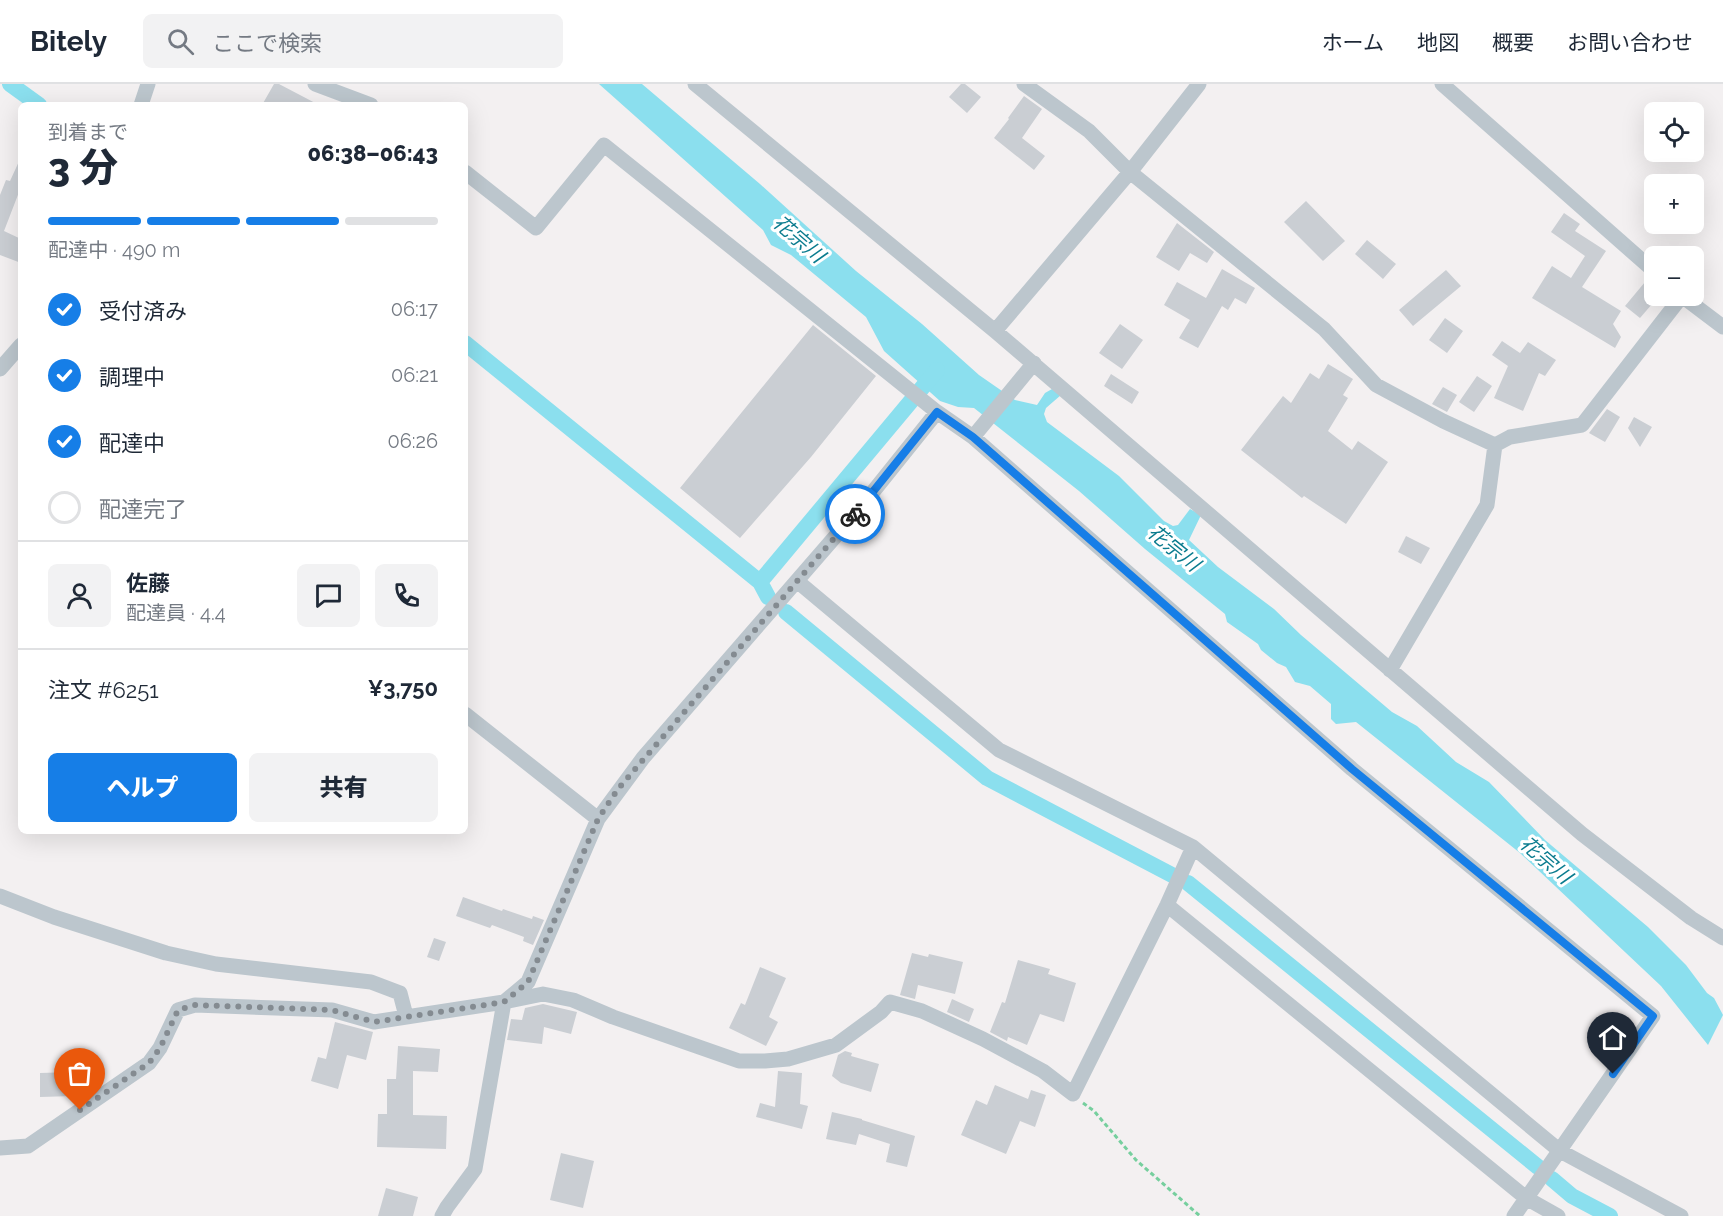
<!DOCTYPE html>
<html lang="ja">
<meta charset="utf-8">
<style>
body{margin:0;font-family:Raleway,"Noto Sans JP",sans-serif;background:#f2f2f3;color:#1f2937;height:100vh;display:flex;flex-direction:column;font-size:22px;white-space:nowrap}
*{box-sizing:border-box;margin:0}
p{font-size:20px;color:#747a83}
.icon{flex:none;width:33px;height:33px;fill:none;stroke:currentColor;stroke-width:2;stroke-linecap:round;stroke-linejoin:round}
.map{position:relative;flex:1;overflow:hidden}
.sheet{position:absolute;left:18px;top:18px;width:450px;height:732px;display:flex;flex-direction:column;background:#fff;border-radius:9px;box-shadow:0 6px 24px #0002}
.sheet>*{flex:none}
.fabs{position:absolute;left:1644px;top:18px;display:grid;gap:12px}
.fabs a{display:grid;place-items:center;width:60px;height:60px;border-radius:9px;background:#fff;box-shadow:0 6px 24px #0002;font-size:30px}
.pin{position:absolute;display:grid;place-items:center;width:51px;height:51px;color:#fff;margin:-62px -26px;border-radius:50% 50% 50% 0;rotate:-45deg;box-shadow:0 0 6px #0007}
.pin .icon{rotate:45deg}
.courier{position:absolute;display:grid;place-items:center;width:60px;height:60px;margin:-30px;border:4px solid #167ee7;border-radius:50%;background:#fff;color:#222;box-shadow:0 2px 8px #0007}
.summary em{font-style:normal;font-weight:800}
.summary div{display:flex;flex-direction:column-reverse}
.summary{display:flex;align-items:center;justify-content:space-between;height:102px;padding:0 30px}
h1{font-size:39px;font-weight:800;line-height:45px}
.bar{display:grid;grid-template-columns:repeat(4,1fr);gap:9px 6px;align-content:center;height:72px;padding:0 30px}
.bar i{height:8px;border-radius:4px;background:#e0e1e3}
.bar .on{background:#167ee7}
.bar p{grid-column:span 4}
.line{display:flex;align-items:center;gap:15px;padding:0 30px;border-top:2px solid #e0e1e3}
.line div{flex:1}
.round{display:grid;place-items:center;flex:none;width:63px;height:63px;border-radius:9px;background:#f2f2f3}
ol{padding:0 30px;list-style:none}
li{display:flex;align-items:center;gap:18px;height:66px}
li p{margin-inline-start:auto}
li .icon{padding:6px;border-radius:50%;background:#167ee7;color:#fff;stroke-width:4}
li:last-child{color:#747a83}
li i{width:33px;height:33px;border:3px solid #e0e1e3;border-radius:50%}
.action{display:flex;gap:12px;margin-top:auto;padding:12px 30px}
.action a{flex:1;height:69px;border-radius:9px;background:#167ee7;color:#fff;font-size:24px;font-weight:800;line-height:69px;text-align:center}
.action a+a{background:#f2f2f3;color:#1f2937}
header{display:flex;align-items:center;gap:36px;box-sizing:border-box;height:84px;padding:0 30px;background:#fff;border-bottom:2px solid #e0e1e3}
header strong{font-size:28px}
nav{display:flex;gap:33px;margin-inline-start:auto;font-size:21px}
.search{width:420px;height:54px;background:#f2f2f3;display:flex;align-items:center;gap:15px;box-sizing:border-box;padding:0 21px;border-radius:9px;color:#747a83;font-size:22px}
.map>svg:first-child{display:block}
.water{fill:#8bdfee}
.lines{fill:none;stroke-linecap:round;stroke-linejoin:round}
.canal{stroke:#8bdfee;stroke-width:16}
.building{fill:#caced3}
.path{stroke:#76cf9e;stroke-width:3;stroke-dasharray:4.5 3;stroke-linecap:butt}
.minor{stroke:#bcc6cd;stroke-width:15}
.done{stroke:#848b91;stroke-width:6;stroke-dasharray:0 10.8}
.route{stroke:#167ee7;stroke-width:8}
.labels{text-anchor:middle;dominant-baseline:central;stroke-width:6;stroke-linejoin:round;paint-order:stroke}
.water-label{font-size:20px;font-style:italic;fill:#0b7c8f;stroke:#fff}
</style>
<header>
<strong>Bitely</strong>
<div class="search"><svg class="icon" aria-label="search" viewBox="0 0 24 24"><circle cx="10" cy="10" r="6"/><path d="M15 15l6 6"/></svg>ここで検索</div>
<nav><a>ホーム</a><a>地図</a><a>概要</a><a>お問い合わせ</a></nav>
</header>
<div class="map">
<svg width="1723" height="1132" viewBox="0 0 1723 1132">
<rect width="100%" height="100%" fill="#f3f0f1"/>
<path class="water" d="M599,0H642L760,100L856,187L922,240L979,291L1015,316L1037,321L1045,309L1052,305L1061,311L1046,324L1044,330L1047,338L1119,392L1164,437L1173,442L1178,441L1190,425L1201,431L1189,456L1218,483L1274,525L1301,551L1392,628L1417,642L1456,678L1489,698L1545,756L1648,843L1686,881L1707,909L1714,914L1723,931L1708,961L1661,902L1520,769L1356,638L1336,640L1331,635V620L1310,602L1295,598L1286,583L1277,579L1261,566L1258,560L1227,538L1225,530L1145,465L1079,407L974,324L958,323L940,317L884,267L866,233L791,171L771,161L763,146Z"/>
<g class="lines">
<path class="canal" d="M10,0L39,21
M465,259L760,498L937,286
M760,498L768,513
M786,528L987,694L1172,791
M1188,799L1538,1083
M1552,1095L1572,1112L1610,1132"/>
</g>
<path class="building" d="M274,0H279L319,21H262Z
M961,0H965L981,13L967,29L949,13Z
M1024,12L1042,25L1022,54L1045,72L1034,86L994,54L1009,35L1008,34Z
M21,73V103L4,147L21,155V179L0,171V111L6,96L10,97Z
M1306,117L1345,157L1323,177L1284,138Z
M1564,129L1580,140L1575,147L1606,167L1582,203L1621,227L1613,240L1621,253L1615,264L1532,214L1552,182L1571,194L1585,172L1551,148Z
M1177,139L1214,168L1207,179L1190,169L1179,187L1156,173Z
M1367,156L1396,180L1383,195L1355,170Z
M1222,185L1255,204L1246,220L1235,214L1228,226L1222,222L1198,264L1179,254L1190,236L1164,221L1177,198L1206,214Z
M1446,186L1461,202L1413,242L1399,226Z
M1645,198L1654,207V212H1659L1640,234L1625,222Z
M1445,234L1463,247L1447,269L1429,256Z
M1120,240L1143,256L1122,285L1099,269Z
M813,241L876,292L811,373L740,454L680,404Z
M1502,257L1520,269L1528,258L1556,276L1545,292L1539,289L1523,327L1494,314L1508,282L1492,271Z
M1328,280L1353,295L1343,311L1348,314L1328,347L1352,366L1358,357L1388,378L1346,440L1304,412L1302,414L1241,366L1283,312L1291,319L1310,289L1319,295Z
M1111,290L1139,308L1132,320L1104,302Z
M1477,292L1492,302L1474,328L1459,318Z
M1443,303L1457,311L1447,328L1432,320Z
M1607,325L1620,333L1605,358L1589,349Z
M1634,333L1652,343L1640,363L1628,344Z
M1406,452L1430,464L1421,480L1398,468Z
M463,813L502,827L503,825L532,835L533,832L544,836L533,861L523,857L524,853L492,841L490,844L456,832Z
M434,854L446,858L439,877L427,873Z
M912,869L928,873L929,870L963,878L955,910L918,901L915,915L900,911Z
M1018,876L1050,885L1048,890L1076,899L1064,938L1040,930L1027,961L1008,953L1007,957L990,948L1002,918L1005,919Z
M760,883L786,894L769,933L778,938L766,962L729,944L741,919L745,921Z
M952,915L974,925L969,938L947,928Z
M543,920L577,928L571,950L544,943L542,960L507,956L511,935L522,936L525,924Z
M335,938L373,948L366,976L347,971L338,1005L311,997L318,973L326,975Z
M398,962L440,965L438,988L413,987V1031L447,1032L446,1065L377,1063L378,1030H387V995H396Z
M845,967L852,969L851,972L879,980L871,1008L841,999L832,992L838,971Z
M778,987L802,989L800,1020L808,1022L802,1045L756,1033L760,1019L775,1023Z
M73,988L74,1012L40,1013V989Z
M995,1001L1028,1015L1031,1006L1046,1011L1035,1043L1020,1037L1006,1070L961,1051L976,1016L987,1021Z
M832,1028L862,1035V1036L915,1052L907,1083L886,1078L890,1060L859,1050L856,1061L826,1055Z
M561,1069L594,1077L583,1124L550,1116Z
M386,1104L418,1113L413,1132H378Z"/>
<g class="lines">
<path class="path" d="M1083,1019L1094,1027L1136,1076L1200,1132"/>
<path class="minor" d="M315,0L371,21
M695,0L995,247L1582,750L1691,834L1723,854
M1024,0L1089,47L1130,88L1324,245L1376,301L1443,337L1495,361
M1442,0L1654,187
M141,21L148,0
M465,88L536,144L604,61L937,328L973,353L1352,685L1653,932L1514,1132
M1682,212L1723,243
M995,247L1130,88L1199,0
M0,285L21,261
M973,353L1034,279
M1495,361L1510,353L1582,341L1682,212
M797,497L999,666L1193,763L1560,1067L1681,1132
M1390,586L1487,421L1495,361
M465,630L598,735
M0,812L54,833L166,869L216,880L371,898L400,909L406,932
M1167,821L1526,1114L1558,1132
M0,1064L28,1062L149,979L160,964L178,926L195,921L332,926L374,938L504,918L543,910L573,916L613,933L739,977H765L788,975L836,961L881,928L890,918L922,927L983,955L1043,987L1073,1010L1167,821L1193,763
M442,1132L447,1123L475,1085L504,918L528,898L598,735L643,674L860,424L937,328"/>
</g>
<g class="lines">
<path class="done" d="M80,1026L149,979L160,964L178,926L195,921L332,926L374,938L504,918L528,898L598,735L618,705L855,430"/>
<path class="route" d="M855,430L937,328L973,353L1352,685L1653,932L1613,990"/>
</g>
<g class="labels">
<g class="water-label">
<text transform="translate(799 155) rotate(41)">花宗川</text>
<text transform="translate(1174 464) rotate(39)">花宗川</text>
<text transform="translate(1546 776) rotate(41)">花宗川</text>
</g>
</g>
</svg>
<div class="fabs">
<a><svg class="icon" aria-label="locate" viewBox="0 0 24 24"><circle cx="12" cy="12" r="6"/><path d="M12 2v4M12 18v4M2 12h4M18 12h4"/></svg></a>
<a>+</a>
<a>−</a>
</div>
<div class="pin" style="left:80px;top:1026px;background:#ea580c"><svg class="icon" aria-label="bag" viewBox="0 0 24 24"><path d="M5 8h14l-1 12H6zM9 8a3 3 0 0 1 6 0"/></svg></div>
<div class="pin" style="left:1613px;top:990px;background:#1f2937"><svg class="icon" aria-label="home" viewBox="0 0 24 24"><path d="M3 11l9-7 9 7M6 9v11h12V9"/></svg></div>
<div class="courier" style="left:855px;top:430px"><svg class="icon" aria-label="bike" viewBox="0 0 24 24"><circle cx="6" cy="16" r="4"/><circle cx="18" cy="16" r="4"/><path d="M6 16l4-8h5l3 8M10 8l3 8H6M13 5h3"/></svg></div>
<section class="sheet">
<div class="summary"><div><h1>3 分</h1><p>到着まで</p></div><em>06:38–06:43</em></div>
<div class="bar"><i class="on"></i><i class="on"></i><i class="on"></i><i></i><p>配達中 · 490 m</p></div>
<ol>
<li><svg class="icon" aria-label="check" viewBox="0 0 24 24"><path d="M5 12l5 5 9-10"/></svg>受付済み<p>06:17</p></li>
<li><svg class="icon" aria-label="check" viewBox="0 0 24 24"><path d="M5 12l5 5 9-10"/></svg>調理中<p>06:21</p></li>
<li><svg class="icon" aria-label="check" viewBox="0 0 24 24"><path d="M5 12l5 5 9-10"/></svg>配達中<p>06:26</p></li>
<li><i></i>配達完了</li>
</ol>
<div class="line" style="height:108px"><a class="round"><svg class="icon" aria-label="person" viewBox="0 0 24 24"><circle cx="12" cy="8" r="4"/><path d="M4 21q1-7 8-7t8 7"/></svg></a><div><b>佐藤</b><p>配達員 · 4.4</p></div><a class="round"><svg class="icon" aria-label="chat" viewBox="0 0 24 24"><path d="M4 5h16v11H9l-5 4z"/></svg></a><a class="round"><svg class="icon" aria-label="phone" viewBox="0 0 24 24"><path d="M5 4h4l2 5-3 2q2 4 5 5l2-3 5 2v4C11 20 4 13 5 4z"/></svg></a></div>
<div class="line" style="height:78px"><div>注文 #6251</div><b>¥3,750</b></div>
<div class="action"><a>ヘルプ</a><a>共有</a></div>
</section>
</div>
